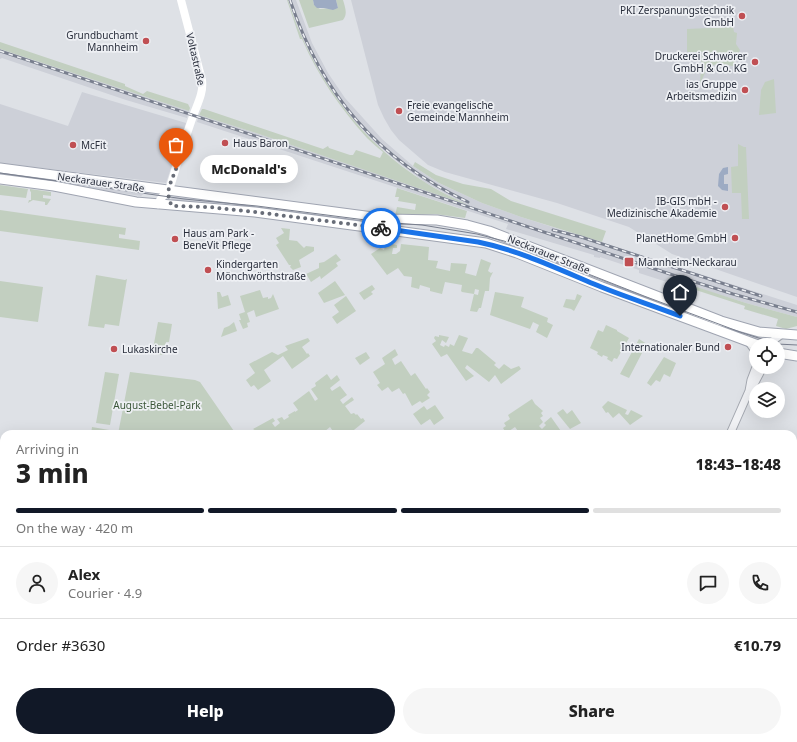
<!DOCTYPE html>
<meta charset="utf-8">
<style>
body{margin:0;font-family:"Noto Sans",sans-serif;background:#f6f6f6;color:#222;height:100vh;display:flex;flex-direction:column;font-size:15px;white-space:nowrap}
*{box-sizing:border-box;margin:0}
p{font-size:13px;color:#767676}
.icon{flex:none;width:22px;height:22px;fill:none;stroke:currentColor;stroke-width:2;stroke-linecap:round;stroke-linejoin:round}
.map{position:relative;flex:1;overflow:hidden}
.details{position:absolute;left:0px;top:430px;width:797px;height:312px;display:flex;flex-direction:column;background:#fff;border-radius:12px 12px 0 0;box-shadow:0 4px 16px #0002}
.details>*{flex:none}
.buttons{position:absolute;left:749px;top:338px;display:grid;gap:8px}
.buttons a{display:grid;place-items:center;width:36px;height:36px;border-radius:50%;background:#fff;box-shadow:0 4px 16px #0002;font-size:20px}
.pin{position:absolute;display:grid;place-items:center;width:34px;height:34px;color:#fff;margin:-41px -17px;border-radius:50% 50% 50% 0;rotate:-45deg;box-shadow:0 0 4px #0007}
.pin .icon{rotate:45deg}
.courier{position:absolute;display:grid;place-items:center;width:40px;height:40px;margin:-20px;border:3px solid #1a73e8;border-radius:50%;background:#fff;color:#222;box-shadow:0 1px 5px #0007}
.bubble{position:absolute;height:28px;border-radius:14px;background:#fff;box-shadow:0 4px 16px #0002;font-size:13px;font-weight:800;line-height:28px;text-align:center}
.overview em{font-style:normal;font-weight:800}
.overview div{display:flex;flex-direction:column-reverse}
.overview{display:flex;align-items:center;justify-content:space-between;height:68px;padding:0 16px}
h1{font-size:26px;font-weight:800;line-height:30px}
.bar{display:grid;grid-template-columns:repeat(4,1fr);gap:6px 4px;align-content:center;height:48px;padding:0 16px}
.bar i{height:5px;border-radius:3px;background:#e0e0e0}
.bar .active{background:#111827}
.bar p{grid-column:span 4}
.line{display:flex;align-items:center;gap:10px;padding:0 16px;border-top:1px solid #e0e0e0}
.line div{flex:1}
.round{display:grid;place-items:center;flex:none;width:42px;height:42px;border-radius:21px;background:#f6f6f6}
.cta{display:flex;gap:8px;margin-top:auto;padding:8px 16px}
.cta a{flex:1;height:46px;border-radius:24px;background:#111827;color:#fff;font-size:16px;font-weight:800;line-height:46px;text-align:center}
.cta a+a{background:#f6f6f6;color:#222}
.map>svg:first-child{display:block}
.built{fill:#cdd0d8}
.green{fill:#c2cfc0}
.water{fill:#9dabc3}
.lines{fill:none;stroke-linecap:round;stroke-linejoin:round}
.tertiary-casing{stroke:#a4a8b0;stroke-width:9}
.primary-casing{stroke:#9fa4b1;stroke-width:11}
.tertiary{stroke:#f1f2f5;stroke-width:7}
.secondary{stroke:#fff;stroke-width:8}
.primary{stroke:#fff;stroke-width:9}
.tram{stroke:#797f8e;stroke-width:1}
.rail-casing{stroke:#797f8e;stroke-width:3}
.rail{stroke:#eef0f4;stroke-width:1.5;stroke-dasharray:4.5;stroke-linecap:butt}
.done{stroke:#686d78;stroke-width:4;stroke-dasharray:0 7.2}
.route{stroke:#1a73e8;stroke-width:5}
.poi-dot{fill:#c04f53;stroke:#eef0f4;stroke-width:1.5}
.labels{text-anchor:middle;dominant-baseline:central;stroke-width:3.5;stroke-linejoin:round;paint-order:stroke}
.poi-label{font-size:10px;fill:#292e3c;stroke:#eef0f4;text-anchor:end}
.street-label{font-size:10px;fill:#292e3c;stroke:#eef0f4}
.park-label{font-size:10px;fill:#3a5638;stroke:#eef0f4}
</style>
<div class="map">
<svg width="797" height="742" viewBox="0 0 797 742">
<rect width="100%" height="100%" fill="#dee1e6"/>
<path class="built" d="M288,0H296L312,43L328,73L345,98L382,139L413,166L439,183L482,203L521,217L797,305V317L746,303L669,279L667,282L639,273V270L600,257V258L594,257V255L506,229L508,224L197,122L199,115L256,133L463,203L426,183L400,164L375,143L352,118L332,92L314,63L300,32Z
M351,0H797V297L672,254L629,227L557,203L445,172L428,165L399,140L391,130L384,118L378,105Z
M0,49L189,111L187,118L126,100L2,58L0,59Z
M82,92L186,123L166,183L0,163V104L68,126Z
M0,172L69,181L87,184L83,187L0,176Z
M90,185L145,193L141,196L86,188Z
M175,197L224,202L230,206L173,201L171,198Z
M638,293L758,336L764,343L763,345L637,297Z
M0,561L4,562V698L0,697Z"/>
<path class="green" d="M287,0H288C310,69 354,134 414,175C431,187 449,196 468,205L256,133L199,115L202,109H204L323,149L328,146L329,148L350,155H353L356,150L380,158L383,152C377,147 372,143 367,138C340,108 318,76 302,39H300Z
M299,0H313L314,5L320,9C326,8 332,9 338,8L336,0H343C345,7 348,14 343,20L309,28Z
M733,27L734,32L737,33L736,44L740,50L733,66L720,64L708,66L700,84L702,52H687V29Z
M0,42L125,84V86L143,94L147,91L188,104L190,108L189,111L0,49Z
M774,79L776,113L759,115L761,90L765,82Z
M738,144L744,147H746L749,219H742L741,193H732L731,167L738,166Z
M415,162L436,175L463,184L491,189L511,201L606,231L602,242L521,217L482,203L439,183L413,166Z
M0,185L28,189L26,198L0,195Z
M397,188L467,211L465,218L435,214L395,216L397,207L415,210L416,204L398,201L399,197H395Z
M30,189L51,192V196L43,195V198L51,199L47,205H45V202L33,200L28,203L29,200H31V192L30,191Z
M0,210L126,228L125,235L119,234V238L140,241L139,250L0,231Z
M281,228L290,229L289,240L297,241L304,248L306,246L314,247V251L299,260L301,267L293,270L290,267L291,265H289L276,245L279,243L276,238L284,233Z
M386,243L397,245V248H393L392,254H396L400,251L401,244L429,247L428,260L438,261L436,268L450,271L451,263L467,264L465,273L476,276L481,259L491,263L488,271L491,273L493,272L490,278L489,291H485L481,308H479L477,312L470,311L474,294L478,295L479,290L475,289L474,294L462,292L461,291L462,285L445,282L442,294L430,291V288L420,285L419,289L411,287L412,277L404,276L398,268L387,275L371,254L380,248L384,250Z
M336,254L341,260L336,263L338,266L321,279L320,276L311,282L306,274L319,268V263L324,262Z
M96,275L125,280L127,279L119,326L105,324L104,328L88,326Z
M669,278L746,303L797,317V326L786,329L776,326L778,319L744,309L745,306L668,281Z
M0,281L43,287L38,322L0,317Z
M335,281L345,295L324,303L318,293Z
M372,285L375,289L371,292L373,294L364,300L359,293Z
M260,290L263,298L268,297V299L271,298L273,294L279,309L256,317L254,310L247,313L250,322L247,323L248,327L243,329L239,320H241L239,314L245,312L240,296Z
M217,292H220L222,297L228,295L231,305L218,309Z
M495,292L524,297L521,307L548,318L547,322L553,325L547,338L536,332L539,325L533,322L530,329L490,315Z
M577,294L582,296L574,311L571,309L563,307L566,299L575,300Z
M346,296L356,311L337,324L332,317L339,312L334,305Z
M158,322L172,324L169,342H166L164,355L152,354Z
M234,322L237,331L221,337L224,328L229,326Z
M606,325L617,330V331L629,338L617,359L614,358L612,362L607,359L608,357L603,355L602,357L597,354L598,352L590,348L598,330L603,332Z
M439,335L449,337L446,343L442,340L440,345L444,347L445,345L449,347L450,344L454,346L459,335L468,338L462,351L472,354L476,348H478L496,363L494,365L499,369L504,364L511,369L519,366L521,369L501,384L495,375L489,382L467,365L465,368L474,376L466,381L447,354L441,357L432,344L436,341L434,338L435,336L439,337Z
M308,338L310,341L302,347L307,354L308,353L310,356L292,369L283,356L264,370L271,381L258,390L254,385L251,387L246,380L255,373L249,364L272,352L278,355L288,350L285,346Z
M639,339L647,344L645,348L641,346L639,349L643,351L629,378L620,374Z
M395,349L398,355L392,359L395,365L401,361L411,376L415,373L426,389L427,388L430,392L427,395L430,398L422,403L420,401L412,406L405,393L403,394L399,388L392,392L388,387L382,391L377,385L380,383L373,372L385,364L382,358Z
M366,352L370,358L360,365L355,358Z
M664,357L676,363L670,377L664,374L660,382L656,380L651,386L647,383Z
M105,372L119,374L110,425L96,423Z
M130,372L195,380L200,382L236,434H118Z
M327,374L331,380L337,375L340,380L330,388L332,391L340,386L347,395L340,400L343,404L352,397L354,400L345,406L351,414L354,413L356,415L357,414L361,419L363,418L365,421L349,434H335L330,427L324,432L322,430L316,434H261L253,429L273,418L275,421L272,423L275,427L280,423L277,419L282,417L284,420L289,417L288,415L295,411V412L298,410L293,403L309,391L315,401L318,399L311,389L316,386L315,383Z
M532,399L535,404L543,411L541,413L543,416L540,418L543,422L539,426L542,429L546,425L544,423L551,417L563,434H520L515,427L506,433L503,428L506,426L504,423L510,419L508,415Z
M608,401L627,410L625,414L628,415L631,410L643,416L630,425L619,413L613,418L608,412L606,413L602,407Z
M435,405L444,418L434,425L430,419L421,425L413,414L424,406L427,410Z
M563,409L567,414L572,410L581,423L570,429L557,413Z
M92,427L115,431L114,434H91Z"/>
<path class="water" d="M313,0H336L338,8L333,10L324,8H317L314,5Z
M728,167V174L724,175V184H728V191L722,190L718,186L719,174L723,168Z"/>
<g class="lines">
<defs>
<path id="tertiary" d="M748,341L756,352
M767,345L782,334
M751,390L763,367
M730,434L749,391L751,380L756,367
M418,742L425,738"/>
<path id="primary" d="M0,168L388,219L437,220L467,225L489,231L721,321L759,332L797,335
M0,179L54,186L136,202L255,212L486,243L517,253L602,287L758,345
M778,353L797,356"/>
</defs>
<use href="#tertiary" class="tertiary-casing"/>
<use href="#primary" class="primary-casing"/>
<use href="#tertiary" class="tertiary"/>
<path class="secondary" d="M158,204C162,195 166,194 170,187C177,164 184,142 192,119C196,106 204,94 202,80L181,0"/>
<use href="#primary" class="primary"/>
<path class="tram" d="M0,173L184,199L257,206L381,222L422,225L477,234L504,241L530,251L644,296L740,332L777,344L797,345"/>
<defs>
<path id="rail" d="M290,0C322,95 377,159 468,202
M0,51L676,276L733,294L797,312
M553,230L581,237L761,296"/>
</defs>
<use href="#rail" class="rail-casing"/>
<use href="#rail" class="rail"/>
</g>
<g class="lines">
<path class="done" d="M176,169C171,183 164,192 172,206L209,207L255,212L381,228"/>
<path class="route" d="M381,228L478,242C518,250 556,268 594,284C622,296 652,305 680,316"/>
</g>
<g class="poi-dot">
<circle cx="742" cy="16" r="4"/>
<circle cx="146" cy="41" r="4"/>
<circle cx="755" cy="62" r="4"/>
<circle cx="745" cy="90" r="4"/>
<circle cx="399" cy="111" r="4"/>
<circle cx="225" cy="143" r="4"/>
<circle cx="73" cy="145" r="4"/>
<circle cx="725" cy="207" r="4"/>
<circle cx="735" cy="238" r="4"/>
<circle cx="175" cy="239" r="4"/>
<rect x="624" y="257" width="10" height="10" rx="2"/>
<circle cx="208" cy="270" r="4"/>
<circle cx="728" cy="347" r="4"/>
<circle cx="114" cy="349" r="4"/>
</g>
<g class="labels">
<g class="poi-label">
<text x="734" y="10">PKI Zerspanungstechnik<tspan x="734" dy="12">GmbH</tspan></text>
<text x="138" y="35">Grundbuchamt<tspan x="138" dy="12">Mannheim</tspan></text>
<text x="747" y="56">Druckerei Schwörer<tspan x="747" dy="12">GmbH &amp; Co. KG</tspan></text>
<text x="737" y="84">ias Gruppe<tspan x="737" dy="12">Arbeitsmedizin</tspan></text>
<text x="407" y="105" text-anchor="start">Freie evangelische<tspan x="407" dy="12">Gemeinde Mannheim</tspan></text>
<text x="233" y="143" text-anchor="start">Haus Baron</text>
<text x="81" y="145" text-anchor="start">McFit</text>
<text x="717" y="201">IB-GIS mbH -<tspan x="717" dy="12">Medizinische Akademie</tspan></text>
<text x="183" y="233" text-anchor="start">Haus am Park -<tspan x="183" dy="12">BeneVit Pflege</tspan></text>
<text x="727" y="238">PlanetHome GmbH</text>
<text x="638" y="262" text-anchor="start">Mannheim-Neckarau</text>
<text x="216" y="264" text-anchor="start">Kindergarten<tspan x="216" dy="12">Mönchwörthstraße</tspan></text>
<text x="720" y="347">Internationaler Bund</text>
<text x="122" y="349" text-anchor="start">Lukaskirche</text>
</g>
<g class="street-label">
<text transform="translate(196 59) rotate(77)">Voltastraße</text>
<text transform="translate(101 182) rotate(8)">Neckarauer Straße</text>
<text transform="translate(549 254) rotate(22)">Neckarauer Straße</text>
</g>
<g class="park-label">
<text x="157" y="405">August-Bebel-Park</text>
</g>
</g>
</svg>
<div class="buttons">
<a><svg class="icon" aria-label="locate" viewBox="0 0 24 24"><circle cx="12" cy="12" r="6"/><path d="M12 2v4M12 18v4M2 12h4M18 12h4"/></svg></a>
<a><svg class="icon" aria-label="layers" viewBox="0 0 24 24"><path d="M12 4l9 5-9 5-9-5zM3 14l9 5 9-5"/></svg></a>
</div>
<div class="pin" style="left:176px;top:169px;background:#ea580c"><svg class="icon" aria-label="bag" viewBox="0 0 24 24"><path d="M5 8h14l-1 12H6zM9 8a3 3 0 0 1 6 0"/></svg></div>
<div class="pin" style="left:680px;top:316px;background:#1f2937"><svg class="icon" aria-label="home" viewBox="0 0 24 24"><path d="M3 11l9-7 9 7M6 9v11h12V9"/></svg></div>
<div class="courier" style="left:381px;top:228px"><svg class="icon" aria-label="bike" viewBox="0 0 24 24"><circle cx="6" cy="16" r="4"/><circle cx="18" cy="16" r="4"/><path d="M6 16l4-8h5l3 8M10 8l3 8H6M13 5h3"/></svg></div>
<div class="bubble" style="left:200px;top:155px;width:98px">McDonald's</div>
<section class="details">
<div class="overview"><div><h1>3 min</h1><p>Arriving in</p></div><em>18:43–18:48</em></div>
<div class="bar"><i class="active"></i><i class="active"></i><i class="active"></i><i></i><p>On the way · 420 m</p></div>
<div class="line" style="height:72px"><a class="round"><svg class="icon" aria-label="person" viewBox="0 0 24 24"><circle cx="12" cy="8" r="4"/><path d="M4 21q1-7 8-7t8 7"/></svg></a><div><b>Alex</b><p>Courier · 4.9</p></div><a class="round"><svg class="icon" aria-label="chat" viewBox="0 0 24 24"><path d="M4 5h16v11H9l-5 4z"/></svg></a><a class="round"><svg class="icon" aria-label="phone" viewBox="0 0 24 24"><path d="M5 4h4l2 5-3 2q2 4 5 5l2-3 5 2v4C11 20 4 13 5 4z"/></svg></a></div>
<div class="line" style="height:52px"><div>Order #3630</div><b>€10.79</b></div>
<div class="cta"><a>Help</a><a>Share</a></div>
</section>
</div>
